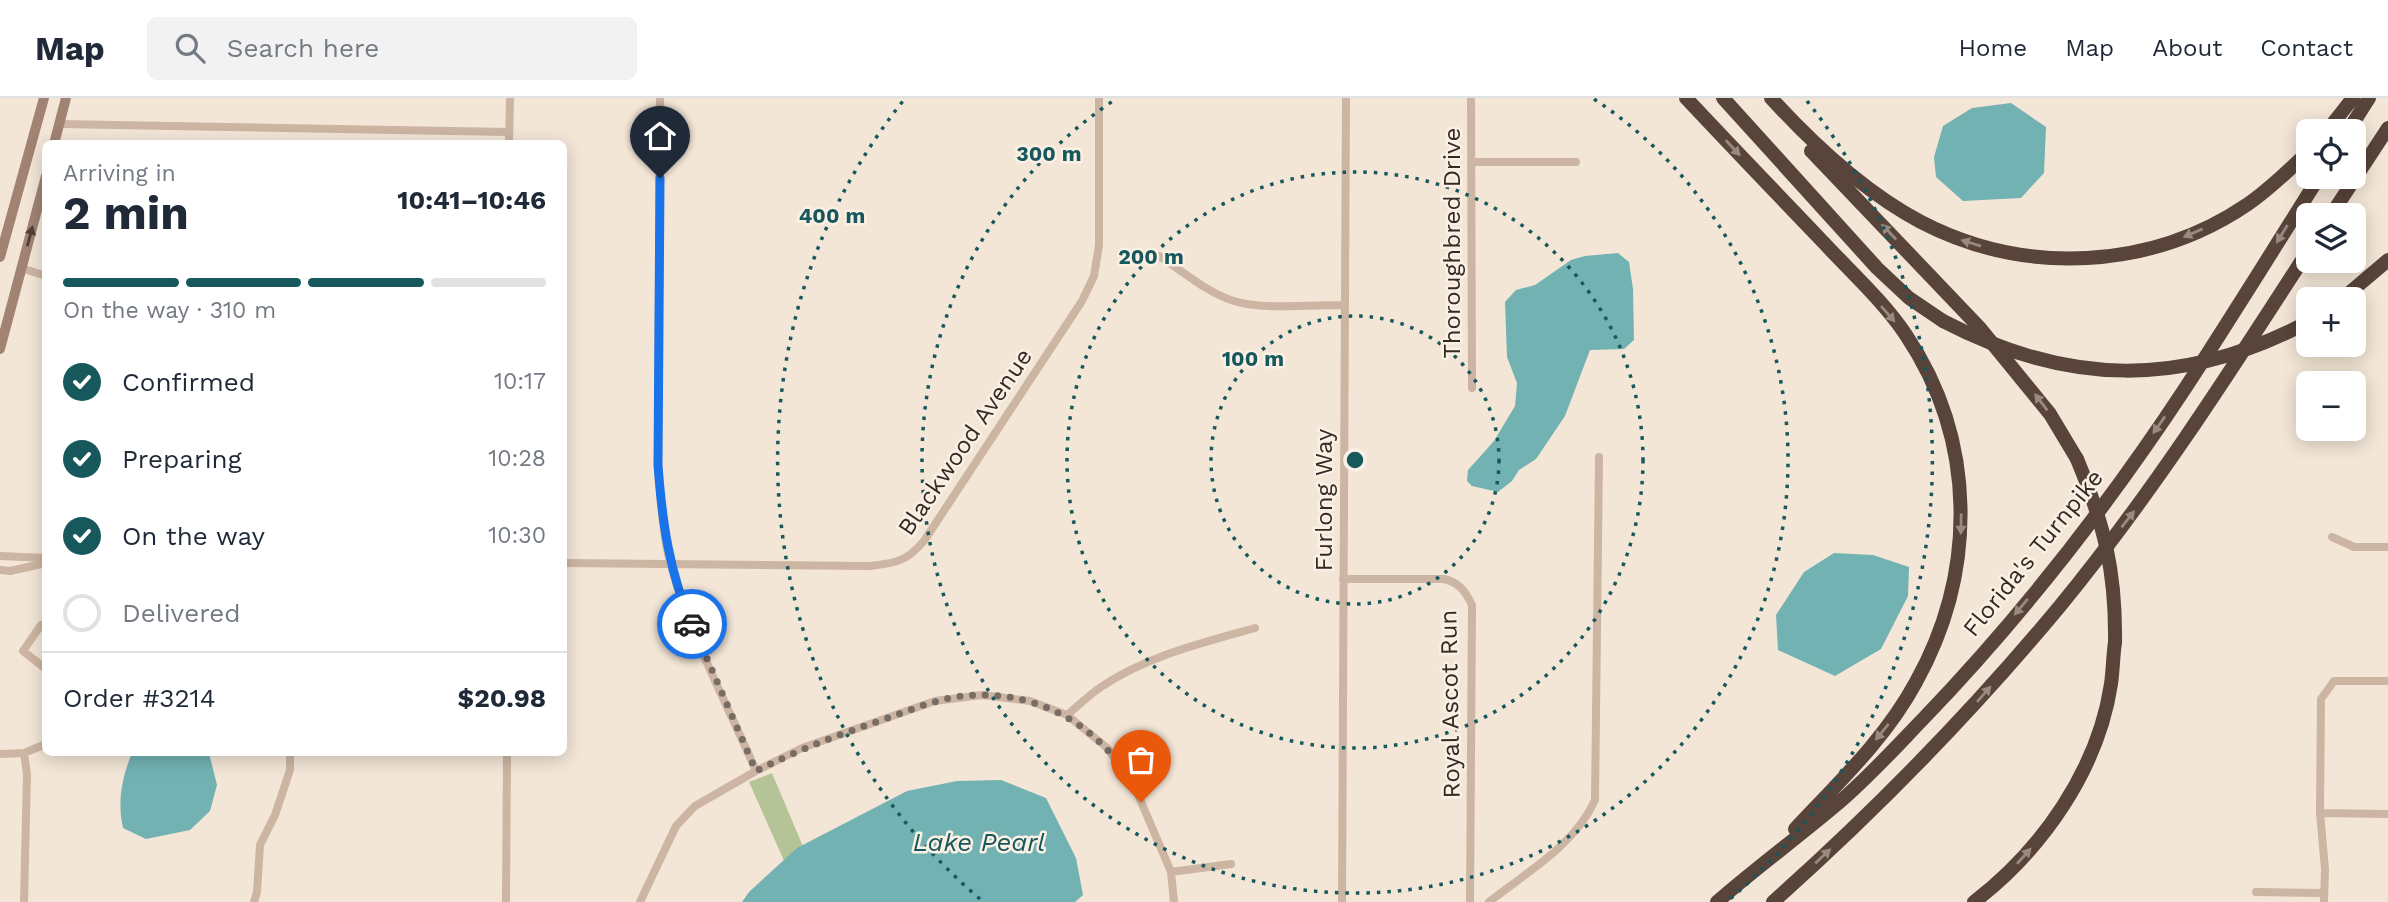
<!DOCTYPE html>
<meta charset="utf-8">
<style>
body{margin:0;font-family:"Work Sans",sans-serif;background:#f2f2f3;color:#1f2937;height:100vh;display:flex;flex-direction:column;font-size:26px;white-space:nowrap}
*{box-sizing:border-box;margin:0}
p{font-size:23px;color:#747a83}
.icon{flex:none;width:38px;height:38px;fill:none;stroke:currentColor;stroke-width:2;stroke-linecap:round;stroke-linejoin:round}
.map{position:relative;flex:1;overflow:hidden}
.side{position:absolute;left:42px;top:42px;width:525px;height:616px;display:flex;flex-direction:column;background:#fff;border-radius:10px;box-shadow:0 4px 18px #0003}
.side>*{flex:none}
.buttons{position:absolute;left:2296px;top:21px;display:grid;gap:14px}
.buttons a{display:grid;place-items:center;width:70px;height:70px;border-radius:10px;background:#fff;box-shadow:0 4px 18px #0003;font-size:35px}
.pin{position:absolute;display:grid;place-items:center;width:60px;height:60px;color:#fff;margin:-72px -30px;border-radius:50% 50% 50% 0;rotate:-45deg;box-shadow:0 0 7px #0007}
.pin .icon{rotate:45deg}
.courier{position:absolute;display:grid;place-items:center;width:70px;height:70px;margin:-35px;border:5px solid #1a73e8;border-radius:50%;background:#fff;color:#222;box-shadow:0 2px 9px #0007}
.headline em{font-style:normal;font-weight:700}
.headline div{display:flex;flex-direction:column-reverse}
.headline{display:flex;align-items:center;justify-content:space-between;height:119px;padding:0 21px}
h1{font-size:46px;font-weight:700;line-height:52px}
.bar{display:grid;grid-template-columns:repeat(4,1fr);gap:10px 7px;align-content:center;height:84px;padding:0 21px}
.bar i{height:9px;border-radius:5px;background:#e0e1e3}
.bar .current{background:#17585c}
.bar p{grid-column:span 4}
.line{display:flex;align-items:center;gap:18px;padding:0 21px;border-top:2px solid #e0e1e3}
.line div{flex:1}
ol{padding:0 21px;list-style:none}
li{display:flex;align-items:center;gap:21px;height:77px}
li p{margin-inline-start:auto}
li .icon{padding:7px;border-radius:50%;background:#17585c;color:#fff;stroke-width:4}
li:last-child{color:#747a83}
li i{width:38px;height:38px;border:4px solid #e0e1e3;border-radius:50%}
header{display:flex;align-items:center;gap:42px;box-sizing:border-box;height:98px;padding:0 35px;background:#fff;border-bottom:2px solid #e0e1e3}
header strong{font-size:33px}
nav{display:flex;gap:38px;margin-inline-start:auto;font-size:24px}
.search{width:490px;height:63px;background:#f2f2f3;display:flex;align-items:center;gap:18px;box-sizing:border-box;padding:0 24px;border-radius:10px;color:#747a83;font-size:26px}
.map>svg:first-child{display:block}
.green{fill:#b5c496}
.water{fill:#73b2b3}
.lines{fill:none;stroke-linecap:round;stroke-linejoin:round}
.minor{stroke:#ccb5a2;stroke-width:8}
.secondary{stroke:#a08373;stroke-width:10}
.motorway{stroke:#58443b;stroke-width:14}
.motorway-bridge{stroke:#58443b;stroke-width:14}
.oneway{fill:#99897f}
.oneway2{fill:#504038}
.done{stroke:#786c63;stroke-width:7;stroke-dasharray:0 12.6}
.route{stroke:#1a73e8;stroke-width:9}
.ring{fill:none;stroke:#17585c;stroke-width:3.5;stroke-dasharray:3.5 7}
.labels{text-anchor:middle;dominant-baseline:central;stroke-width:5;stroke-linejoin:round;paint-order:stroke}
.street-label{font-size:24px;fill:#362a25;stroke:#fbf0e4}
.water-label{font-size:26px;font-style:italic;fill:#17585c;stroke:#fbf0e4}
.centre{fill:#17585c;stroke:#fbf0e4;stroke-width:3.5}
.ring-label{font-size:21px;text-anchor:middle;font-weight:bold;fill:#17585c;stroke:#fbf0e4;stroke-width:5;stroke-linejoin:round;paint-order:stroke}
</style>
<header>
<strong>Map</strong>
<div class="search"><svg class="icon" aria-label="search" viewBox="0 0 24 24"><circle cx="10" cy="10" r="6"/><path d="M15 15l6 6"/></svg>Search here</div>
<nav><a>Home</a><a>Map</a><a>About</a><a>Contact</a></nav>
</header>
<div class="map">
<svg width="2388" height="804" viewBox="0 0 2388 804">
<rect width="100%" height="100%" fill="#f3e6d7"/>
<path class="green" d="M772,675L815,777L794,785L749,684Z"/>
<path class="water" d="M2011,5L2046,29L2044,75L2021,100L1963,103L1936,79L1934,59L1943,28L1972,10Z
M1618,155L1629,164L1633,191L1634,242L1624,251L1590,252L1565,318L1536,361L1519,372L1512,383L1498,394L1472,388L1467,383L1468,372L1494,343L1515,308L1517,285L1507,259L1505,204L1516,192L1535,187L1571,162L1585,158Z
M1834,455L1873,457L1909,469L1908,498L1881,551L1835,578L1778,552L1776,517L1804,474Z
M132,655H209L217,687L210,713L190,732L146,741L123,730C117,704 122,679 132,655Z
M1001,682L1046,700L1076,760L1083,797L1075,804H742L749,794L797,750L907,693L957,683Z"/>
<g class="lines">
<path class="minor" d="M660,0L658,367C661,400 662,436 671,468C691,539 727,606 756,673
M1471,0L1472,290
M59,26L509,34
M509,46L510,0
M1471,64H1576
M1159,158C1183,173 1207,195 1234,203C1262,212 1313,207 1343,207
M21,170L46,178
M2332,439L2354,449H2388
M0,458L46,460
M564,465L870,468C897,465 907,463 924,443L1082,203L1094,178L1099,147V0
M0,472L10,473L46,465
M1343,481H1444C1460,485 1465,493 1472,507L1470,804
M46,531L41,527L23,553L46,571
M1067,617C1078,608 1089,597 1101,589C1147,558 1202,545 1255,530
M24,655L27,676L24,804
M0,656L24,655L46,646
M2320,715L2388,716
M1171,774L1231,766
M2256,794L2324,795
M254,804L257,794L260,747L275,717L290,672V654
M506,804L507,654
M640,804L676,728L695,708L756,673L802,650L935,603L982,597L1030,603L1067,617L1106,649L1131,680L1171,774L1174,804
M1342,804L1346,0
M1489,804C1527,774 1575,747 1595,702L1599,359
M2324,804L2325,771L2320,715L2321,601L2334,583H2388"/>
<path class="secondary" d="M54,46L66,0
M0,159L44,0
M0,251L46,78"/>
<path class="motorway" d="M1686,0C1732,49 1779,98 1825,146C1852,175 1884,204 1906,237C1977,343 1977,474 1916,584C1886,640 1838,685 1795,731
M1723,0L1877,170L1909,200L1943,223
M1771,0C1814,47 1864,94 1921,124C2025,178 2151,172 2248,106C2270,91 2289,72 2308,54
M2327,33L2353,0
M2348,33L2369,0
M1811,53L1979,229L2050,316L2077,361
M2331,117L2388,30
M2342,201L2388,162
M1717,804C1756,770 1797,740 1836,707C1867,681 1895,650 1923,621C2020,520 2109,406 2186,289C2231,220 2275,149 2319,79
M1773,804C1876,712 1972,614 2060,508C2152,396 2230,274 2308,153
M1974,804C2042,752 2098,672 2111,586C2113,572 2113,558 2115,544"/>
<path class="motorway-bridge" d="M1943,223C2068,288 2183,290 2308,224
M2077,361C2104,426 2116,473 2115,544"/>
</g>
<defs><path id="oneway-solid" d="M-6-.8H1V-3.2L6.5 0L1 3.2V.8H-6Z" transform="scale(1.75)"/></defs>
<g class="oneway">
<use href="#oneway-solid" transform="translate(1733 50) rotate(47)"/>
<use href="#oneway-solid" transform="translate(1889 134) rotate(-134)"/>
<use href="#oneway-solid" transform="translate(2193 135) rotate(157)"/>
<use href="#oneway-solid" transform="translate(2282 136) rotate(122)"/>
<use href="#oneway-solid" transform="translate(1971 145) rotate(-163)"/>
<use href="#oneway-solid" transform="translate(1888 216) rotate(49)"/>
<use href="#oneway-solid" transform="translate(2041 304) rotate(-127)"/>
<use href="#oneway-solid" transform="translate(2159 327) rotate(125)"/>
<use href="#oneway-solid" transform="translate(2128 421) rotate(-52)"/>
<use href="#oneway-solid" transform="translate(1961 426) rotate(91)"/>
<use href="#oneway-solid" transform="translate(2021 509) rotate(130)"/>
<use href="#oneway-solid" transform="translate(1984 596) rotate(-49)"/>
<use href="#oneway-solid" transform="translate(1882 634) rotate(129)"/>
<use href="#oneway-solid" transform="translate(1823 758) rotate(-43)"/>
<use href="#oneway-solid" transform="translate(2024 758) rotate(-48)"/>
</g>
<use class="oneway2" href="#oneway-solid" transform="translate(30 138) rotate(-75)"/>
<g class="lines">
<path class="done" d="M692,526L756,673C798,652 840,636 885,621C916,610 948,596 983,597C1053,597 1114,640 1141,704"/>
<path class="route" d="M660,80L658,367C662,422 669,475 692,526"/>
</g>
<g class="ring">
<circle cx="1355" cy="362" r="144"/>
<circle cx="1355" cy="362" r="288"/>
<path d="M1594 1A433 433 0 1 1 1116 1"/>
<path d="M980 801A577 577 0 0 1 903 3M1807 3A577 577 0 0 1 1730 801"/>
</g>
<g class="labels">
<g class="street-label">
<text transform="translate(1452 145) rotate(-90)">Thoroughbred Drive</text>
<text transform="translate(965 344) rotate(-56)">Blackwood Avenue</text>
<text transform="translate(1324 402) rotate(-90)">Furlong Way</text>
<text transform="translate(2033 455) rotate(-51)">Florida's Turnpike</text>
<text transform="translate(1450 606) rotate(-91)">Royal Ascot Run</text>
</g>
<g class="water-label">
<text x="979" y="744">Lake Pearl</text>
</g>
</g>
<circle cx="1355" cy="362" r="10" class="centre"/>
<g class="ring-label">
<text x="1049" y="63">300 m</text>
<text x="832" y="125">400 m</text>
<text x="1151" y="166">200 m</text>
<text x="1253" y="268">100 m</text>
</g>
</svg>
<div class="buttons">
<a><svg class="icon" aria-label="locate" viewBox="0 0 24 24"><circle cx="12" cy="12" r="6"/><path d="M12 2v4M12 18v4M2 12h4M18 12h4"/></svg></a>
<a><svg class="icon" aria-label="layers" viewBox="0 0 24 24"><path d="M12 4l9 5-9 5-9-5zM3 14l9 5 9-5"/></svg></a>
<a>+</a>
<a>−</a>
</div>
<div class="pin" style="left:1141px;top:704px;background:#ea580c"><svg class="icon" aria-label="bag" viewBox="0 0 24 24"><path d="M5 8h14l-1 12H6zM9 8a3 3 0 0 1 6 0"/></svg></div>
<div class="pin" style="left:660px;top:80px;background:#1f2937"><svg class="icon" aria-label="home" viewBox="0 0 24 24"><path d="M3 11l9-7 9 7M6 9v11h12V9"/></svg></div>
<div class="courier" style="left:692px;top:526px"><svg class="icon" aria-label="car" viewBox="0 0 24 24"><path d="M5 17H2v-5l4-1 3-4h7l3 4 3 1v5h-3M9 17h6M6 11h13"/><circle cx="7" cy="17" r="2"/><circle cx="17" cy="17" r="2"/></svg></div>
<section class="side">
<div class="headline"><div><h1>2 min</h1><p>Arriving in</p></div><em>10:41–10:46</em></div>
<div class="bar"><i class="current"></i><i class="current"></i><i class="current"></i><i></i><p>On the way · 310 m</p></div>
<ol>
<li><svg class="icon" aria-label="check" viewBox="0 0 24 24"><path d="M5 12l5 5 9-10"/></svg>Confirmed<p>10:17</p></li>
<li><svg class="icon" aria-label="check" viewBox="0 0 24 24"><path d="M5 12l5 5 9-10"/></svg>Preparing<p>10:28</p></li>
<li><svg class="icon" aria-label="check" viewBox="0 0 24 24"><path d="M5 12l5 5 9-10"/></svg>On the way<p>10:30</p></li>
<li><i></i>Delivered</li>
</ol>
<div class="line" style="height:91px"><div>Order #3214</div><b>$20.98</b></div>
</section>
</div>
